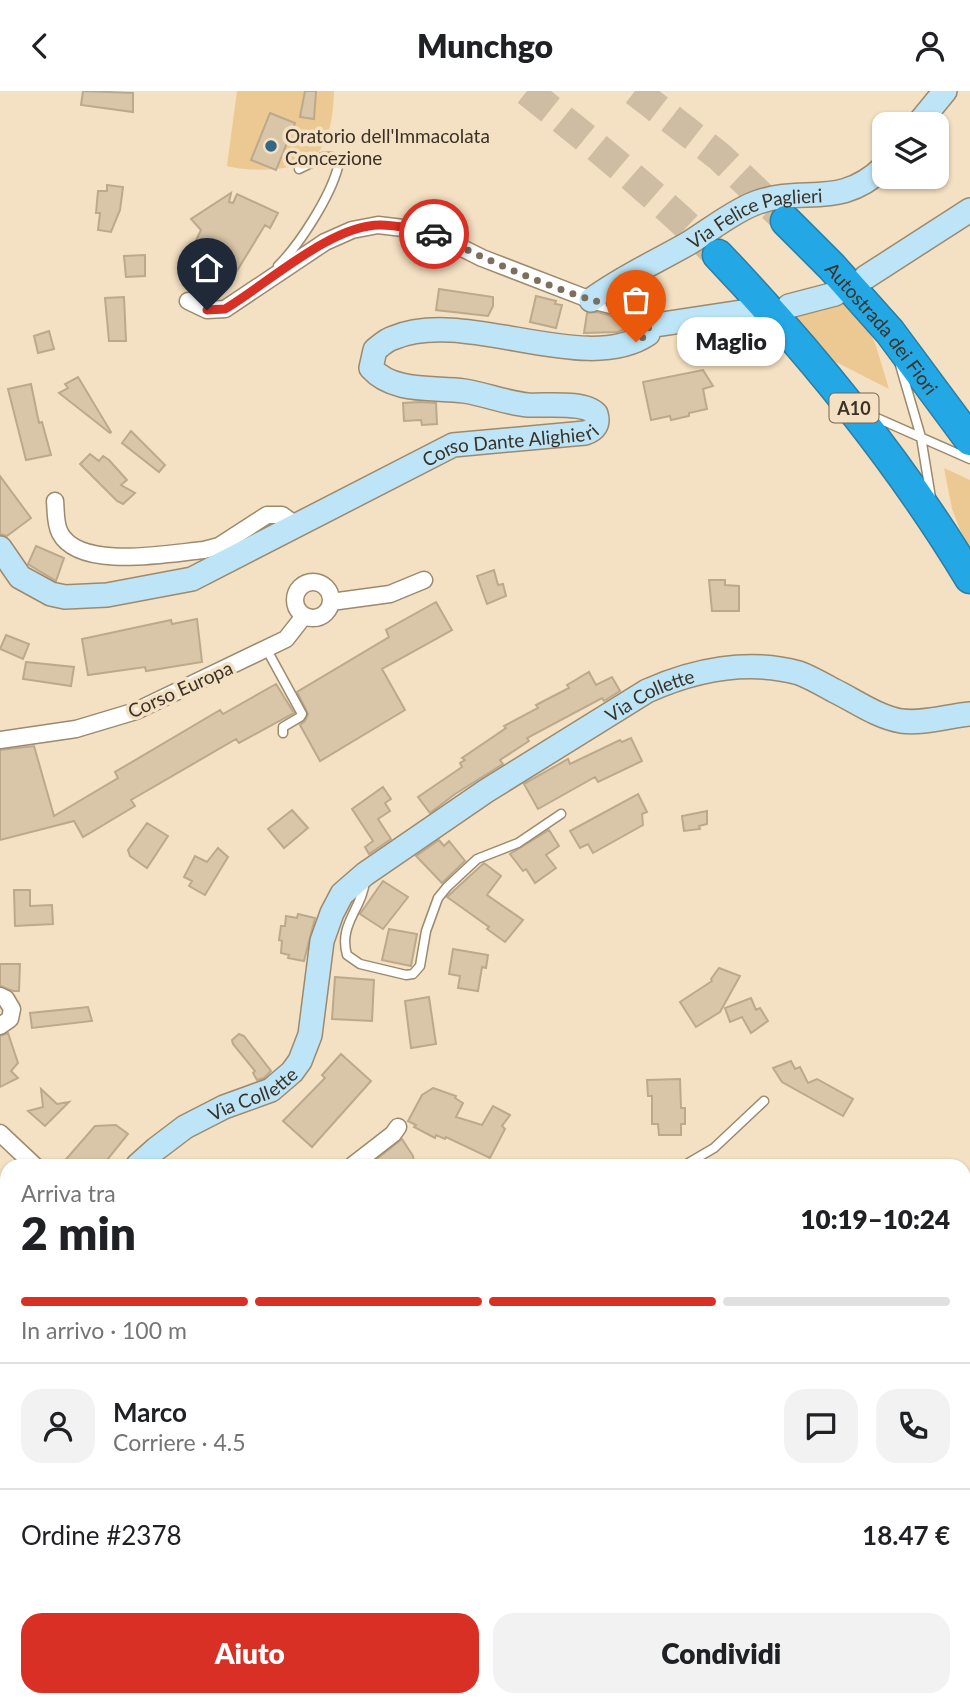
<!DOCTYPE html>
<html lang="it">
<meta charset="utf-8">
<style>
body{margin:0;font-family:Lato,sans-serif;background:#f2f2f2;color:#202124;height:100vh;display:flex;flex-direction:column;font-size:26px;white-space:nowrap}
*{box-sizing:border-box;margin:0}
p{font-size:23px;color:#757577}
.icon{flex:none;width:38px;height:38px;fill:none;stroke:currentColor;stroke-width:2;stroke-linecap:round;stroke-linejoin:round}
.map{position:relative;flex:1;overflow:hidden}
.drawer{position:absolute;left:0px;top:1068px;width:971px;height:548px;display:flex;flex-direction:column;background:#fff;border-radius:21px 21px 0 0;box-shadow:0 2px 5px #0004}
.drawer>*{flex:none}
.controls{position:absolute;left:872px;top:21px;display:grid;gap:14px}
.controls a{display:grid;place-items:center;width:77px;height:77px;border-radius:14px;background:#fff;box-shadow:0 2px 5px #0004;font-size:35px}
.pin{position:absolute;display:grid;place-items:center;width:60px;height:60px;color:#fff;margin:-72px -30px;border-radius:50% 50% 50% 0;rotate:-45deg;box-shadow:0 0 7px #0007}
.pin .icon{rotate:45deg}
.courier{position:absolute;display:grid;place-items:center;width:70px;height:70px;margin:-35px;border:5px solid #d93025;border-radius:50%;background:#fff;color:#222;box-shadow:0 2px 9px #0007}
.bubble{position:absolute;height:49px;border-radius:21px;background:#fff;box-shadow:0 2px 5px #0004;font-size:23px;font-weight:800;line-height:49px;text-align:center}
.overview em{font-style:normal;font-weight:800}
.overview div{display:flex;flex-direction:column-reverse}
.overview{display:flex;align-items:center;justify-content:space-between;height:119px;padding:0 21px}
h1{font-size:46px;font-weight:800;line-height:52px}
.bar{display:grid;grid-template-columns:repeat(4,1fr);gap:10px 7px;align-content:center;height:84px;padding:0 21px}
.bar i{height:9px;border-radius:5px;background:#e0e0e0}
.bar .selected{background:#d93025}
.bar p{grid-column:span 4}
.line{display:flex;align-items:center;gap:18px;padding:0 21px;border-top:2px solid #e0e0e0}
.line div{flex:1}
.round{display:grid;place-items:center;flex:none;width:74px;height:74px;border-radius:21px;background:#f2f2f2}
.primary-button{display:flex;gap:14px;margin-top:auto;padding:14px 21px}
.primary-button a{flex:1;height:80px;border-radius:21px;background:#d93025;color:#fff;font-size:28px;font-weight:800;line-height:80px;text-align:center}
.primary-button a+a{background:#f2f2f2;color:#202124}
header{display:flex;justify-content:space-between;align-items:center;height:91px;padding:0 21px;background:#fff;font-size:32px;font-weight:800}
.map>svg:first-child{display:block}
.green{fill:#ecc992}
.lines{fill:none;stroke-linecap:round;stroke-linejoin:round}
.stream{stroke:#ecbd6f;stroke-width:5}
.building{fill:#d9c6a8;stroke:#bca98c;stroke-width:2}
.highway-tunnel{stroke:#cfbda3;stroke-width:30;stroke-dasharray:30 15;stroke-linecap:butt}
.lane-casing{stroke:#9c8a6e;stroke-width:11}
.street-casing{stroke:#9c8a6e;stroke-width:19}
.secondary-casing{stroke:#9c8a6e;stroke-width:26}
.highway-casing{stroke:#2c7ea2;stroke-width:33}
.lane{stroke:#fff;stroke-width:8}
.street{stroke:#fff;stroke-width:16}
.secondary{stroke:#bde5f7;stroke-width:23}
.highway{stroke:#24a7e5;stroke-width:30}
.done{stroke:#7b6f5d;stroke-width:7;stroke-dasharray:0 12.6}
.route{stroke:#d93025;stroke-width:9}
.poi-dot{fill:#346784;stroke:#f4e0c2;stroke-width:2.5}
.labels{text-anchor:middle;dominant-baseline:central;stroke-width:7;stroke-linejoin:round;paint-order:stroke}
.shield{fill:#f4e0c2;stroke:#726655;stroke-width:2}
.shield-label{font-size:18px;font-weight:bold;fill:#3a3226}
.poi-label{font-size:19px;fill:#3a3226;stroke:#f4e0c2;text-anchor:start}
.street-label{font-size:19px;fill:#3a3226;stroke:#f4e0c2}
</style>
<header><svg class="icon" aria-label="back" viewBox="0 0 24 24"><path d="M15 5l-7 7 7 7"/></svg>Munchgo<svg class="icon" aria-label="person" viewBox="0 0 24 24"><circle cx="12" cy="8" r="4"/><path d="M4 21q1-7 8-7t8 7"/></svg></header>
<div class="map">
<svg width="970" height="1615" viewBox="0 0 970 1615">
<rect width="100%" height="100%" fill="#f4e0c2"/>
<path class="green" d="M237,0H334C333,21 332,40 320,59C306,82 249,81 227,75Z
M847,209L868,237L876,255L889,298L832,269L792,226L822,220Z
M944,377L970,389V464L952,418Z"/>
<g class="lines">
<path class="stream" d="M964,1573L970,1571
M928,1615L931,1608"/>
</g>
<path class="building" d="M83,0L133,2V21L81,14Z
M305,0H316L314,28L300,26Z
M270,22L295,32L276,79L251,69Z
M107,94L123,96L120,119L111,141L98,139L100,122H96L98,100H107Z
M231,102L229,111L233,112L237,103L278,122L270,137L265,134L229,193L219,187L216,191L188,171L195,160L192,158L201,139L191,128Z
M145,164V185L126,186L124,165Z
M439,198L493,206V215L488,225L436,219Z
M536,205L556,210L555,213L562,214L556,237L530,231Z
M124,206L126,250H109L105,207Z
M597,221L626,229L625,238L618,241L584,242L587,222Z
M49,240L54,258L38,262L34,245Z
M703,279L713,295L703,298L707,318L689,322V325L671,329L670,325L651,329L643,291Z
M78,286L111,341L110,342L59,302L68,297L65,293Z
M31,293L39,332L42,331L51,364L26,369L8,298Z
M419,311L436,312L437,333L422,334L421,329L404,330L403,312Z
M131,340L165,374L159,381L122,352Z
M90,363L99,370L103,365L109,369L127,389L121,394L135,402L123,413L117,410L80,373Z
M0,385L31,427L7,445L0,443Z
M36,455L64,467L56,490L28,473Z
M494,479L498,494L503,493L506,505L487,513L477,485Z
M709,489H725V494L739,495V520H712Z
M436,511L452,539L382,578L405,619L320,670L300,634L305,630L308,623L297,601L389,546L386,539Z
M197,528L202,571L146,580L145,576L88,584L82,548L171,529L172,533Z
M6,544L29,553L23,568L0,558Z
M26,571L74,576L71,595L23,588Z
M589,581L596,594L612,586L620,600L604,610L602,607L527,647L529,650L500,669L503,673L455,703L430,722L418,706L462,676L460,672L465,669L462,667L506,637L504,635L538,617L536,614L569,597L567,594Z
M276,593L294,622L239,652L236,648L131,709L135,715L83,746L74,730L0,749V659L34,655L54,725L118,687L115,681L220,619L223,623Z
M631,647L642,670L598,691L595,686L538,718L524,693L568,668L570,673L620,649L622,651Z
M383,696L391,708L385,712L390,720L378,728L391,748L369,763L365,756L373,750L352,718Z
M638,703L647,721L642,723L643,734L593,762L588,753L580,757L570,740Z
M292,719L308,737L284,757L268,738Z
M707,720V733L699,735L700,738L684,740L682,725Z
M147,732L168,745L147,777L130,765L128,759Z
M549,739L559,755L546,764L556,777L535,792L526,778L523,780L510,763Z
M439,749L444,755L449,750L465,770L442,792L416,765Z
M218,757L228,766L205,804L189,795L192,790L184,786L195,765L207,771Z
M484,772L501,785L487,804L523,829L505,851L487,838L489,836L447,806Z
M383,790L408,806L383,838L360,823Z
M14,799H30V815L52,814L53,833L15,835Z
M298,823L315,827L304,870L288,867L289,864L281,862L282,850L279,849L281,835H285L286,825L297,827Z
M389,838L417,843L411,875L382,869Z
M453,858L488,864L486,877L482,876L478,900L458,897L460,885L449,883Z
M0,873H20L19,900H13L0,895Z
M719,877L740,885L720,921L696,936L680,911L712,890L711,888Z
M335,886L374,889L372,930L332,928Z
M429,906L436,953L411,957L405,910Z
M751,907L756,919L760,917L768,930L751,942L742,926L730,931L725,917Z
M88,916L92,930L32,937L30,922Z
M8,942L18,972L11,980L18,987L0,996V945Z
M239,943L244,945L271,980L264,987L257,989L253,982L255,980L233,953L232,949Z
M341,963L371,990L312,1056L283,1030L325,987L322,984Z
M791,970L795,978L800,976L808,992L817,988L853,1008L843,1025L782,991L773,977Z
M680,988L681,1017H685V1033H681V1044H659L658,1033H652V1005H648L647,989Z
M433,997L456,1005L455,1007L463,1012L456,1026L482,1034L493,1015L510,1024L502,1035L505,1038L490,1067L446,1046L445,1048L436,1044L435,1047L414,1036L416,1034L408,1030L422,1004Z
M41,998L57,1013L69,1011L45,1035L28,1020L43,1016Z
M116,1034L128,1043L103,1074H61L95,1035Z
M402,1048L413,1065L414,1074H369Z"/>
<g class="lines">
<path class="highway-tunnel" d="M527,0C593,52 657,105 718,164
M635,0L720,66L784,127"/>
<defs>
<path id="lane" d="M278,175C300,153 330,106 338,76L336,69L332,66H323L299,78
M900,274L921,346L931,407
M870,324L970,368
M267,559L302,623L300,626L283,636V642
M365,789C363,817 338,833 347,864L360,873L406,884L413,883L420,875L426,840L438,807L447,796L477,768L518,752L561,723
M685,1074L714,1057L764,1010
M39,1615L49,1608"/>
<path id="street" d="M188,210L207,219L225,218L325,151L352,139L378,134L428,140L482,167L591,209L638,221L646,226L649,235
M55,410C56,420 55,433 60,442C80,480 170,462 204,459L219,455L267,424H282L297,435
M295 509a18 18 0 1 1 36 0a18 18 0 1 1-36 0Z
M331,511L390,503L424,489
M0,649L76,638L136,620L286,548L304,525
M0,905L6,908L12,918L10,928L0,935
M0,1042L34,1074
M353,1074L393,1043L398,1036"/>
<g id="secondary">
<path d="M918,33L945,0"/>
<path d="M866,186L970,119"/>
<path id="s1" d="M591,209C622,186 656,171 689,152C710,139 731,122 753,113C803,93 838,120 884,76"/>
<path d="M789,215L835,203"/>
<path id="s2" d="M0,457L20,486L51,503L65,506L107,504L192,488L453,354L585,342C595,339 599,333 596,323C585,310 545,315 528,314C506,312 485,303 464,300C433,296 393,302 371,277L375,259C380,255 386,249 393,247C466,216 584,286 648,243L649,235L748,220"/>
<path id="s3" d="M138,1074L156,1058L185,1036L224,1016L271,999L292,981L300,970L310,944L322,850L332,822L342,803L365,783L486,700L647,600C694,579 748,568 799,582C810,586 822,593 833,599C854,609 877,626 901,630C924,633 947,625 970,623"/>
<path d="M964,1115L970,1112"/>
<path d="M0,1260L7,1240"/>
<path d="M0,1426L7,1423"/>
</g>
<g id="highway">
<path id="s4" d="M786,130L832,176L890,241L970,349"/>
<path d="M718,164C813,264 899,369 970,487"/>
</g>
</defs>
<use href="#lane" class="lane-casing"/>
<use href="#street" class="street-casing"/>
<use href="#secondary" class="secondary-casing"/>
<use href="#highway" class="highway-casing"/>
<use href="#lane" class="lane"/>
<use href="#street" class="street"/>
<use href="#secondary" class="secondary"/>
<use href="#highway" class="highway"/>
</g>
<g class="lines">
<path class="done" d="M434,143C485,168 538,192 592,209C607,214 631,214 643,224C649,229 649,236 648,243L636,251"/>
<path class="route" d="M207,219L225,218C267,193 331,134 380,134C396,134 412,138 428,140L434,143"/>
</g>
<circle class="poi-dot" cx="271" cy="55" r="7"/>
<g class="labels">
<rect class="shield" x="829.5" y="302.5" width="49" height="29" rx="5"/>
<g class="shield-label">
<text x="854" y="317">A10</text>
</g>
<g class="poi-label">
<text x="285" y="44">Oratorio dell'Immacolata<tspan x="285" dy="22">Concezione</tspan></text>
</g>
<g class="street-label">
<text stroke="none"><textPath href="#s1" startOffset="186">Via Felice Paglieri</textPath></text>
<text stroke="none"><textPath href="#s4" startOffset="144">Autostrada dei Fiori</textPath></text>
<text stroke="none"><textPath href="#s2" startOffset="562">Corso Dante Alighieri</textPath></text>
<text transform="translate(180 598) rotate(-24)">Corso Europa</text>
<text stroke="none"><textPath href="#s3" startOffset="737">Via Collette</textPath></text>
<text stroke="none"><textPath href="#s3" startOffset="136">Via Collette</textPath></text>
</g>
</g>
</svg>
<div class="controls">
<a><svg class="icon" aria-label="layers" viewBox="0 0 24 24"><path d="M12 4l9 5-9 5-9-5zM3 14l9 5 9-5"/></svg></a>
</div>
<div class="pin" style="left:636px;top:251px;background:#ea580c"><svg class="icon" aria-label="bag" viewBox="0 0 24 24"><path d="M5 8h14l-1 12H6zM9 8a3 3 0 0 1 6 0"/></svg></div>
<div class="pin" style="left:207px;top:219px;background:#1f2937"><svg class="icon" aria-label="home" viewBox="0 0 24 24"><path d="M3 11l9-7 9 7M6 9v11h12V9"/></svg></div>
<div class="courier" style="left:434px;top:143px"><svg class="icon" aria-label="car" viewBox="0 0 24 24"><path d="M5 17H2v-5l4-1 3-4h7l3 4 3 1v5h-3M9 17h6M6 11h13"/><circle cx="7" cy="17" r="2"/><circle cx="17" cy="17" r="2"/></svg></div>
<div class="bubble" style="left:677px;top:226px;width:108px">Maglio</div>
<section class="drawer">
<div class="overview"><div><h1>2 min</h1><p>Arriva tra</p></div><em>10:19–10:24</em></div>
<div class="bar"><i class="selected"></i><i class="selected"></i><i class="selected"></i><i></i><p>In arrivo · 100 m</p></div>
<div class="line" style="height:126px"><a class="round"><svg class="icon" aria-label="person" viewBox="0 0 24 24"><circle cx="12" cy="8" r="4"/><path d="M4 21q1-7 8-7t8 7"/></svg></a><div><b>Marco</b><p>Corriere · 4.5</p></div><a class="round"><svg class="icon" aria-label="chat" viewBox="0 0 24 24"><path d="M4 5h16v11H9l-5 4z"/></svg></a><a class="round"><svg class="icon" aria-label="phone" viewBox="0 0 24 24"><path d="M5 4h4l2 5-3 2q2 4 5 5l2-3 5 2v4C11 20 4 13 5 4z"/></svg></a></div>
<div class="line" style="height:91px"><div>Ordine #2378</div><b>18.47 €</b></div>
<div class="primary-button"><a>Aiuto</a><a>Condividi</a></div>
</section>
</div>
